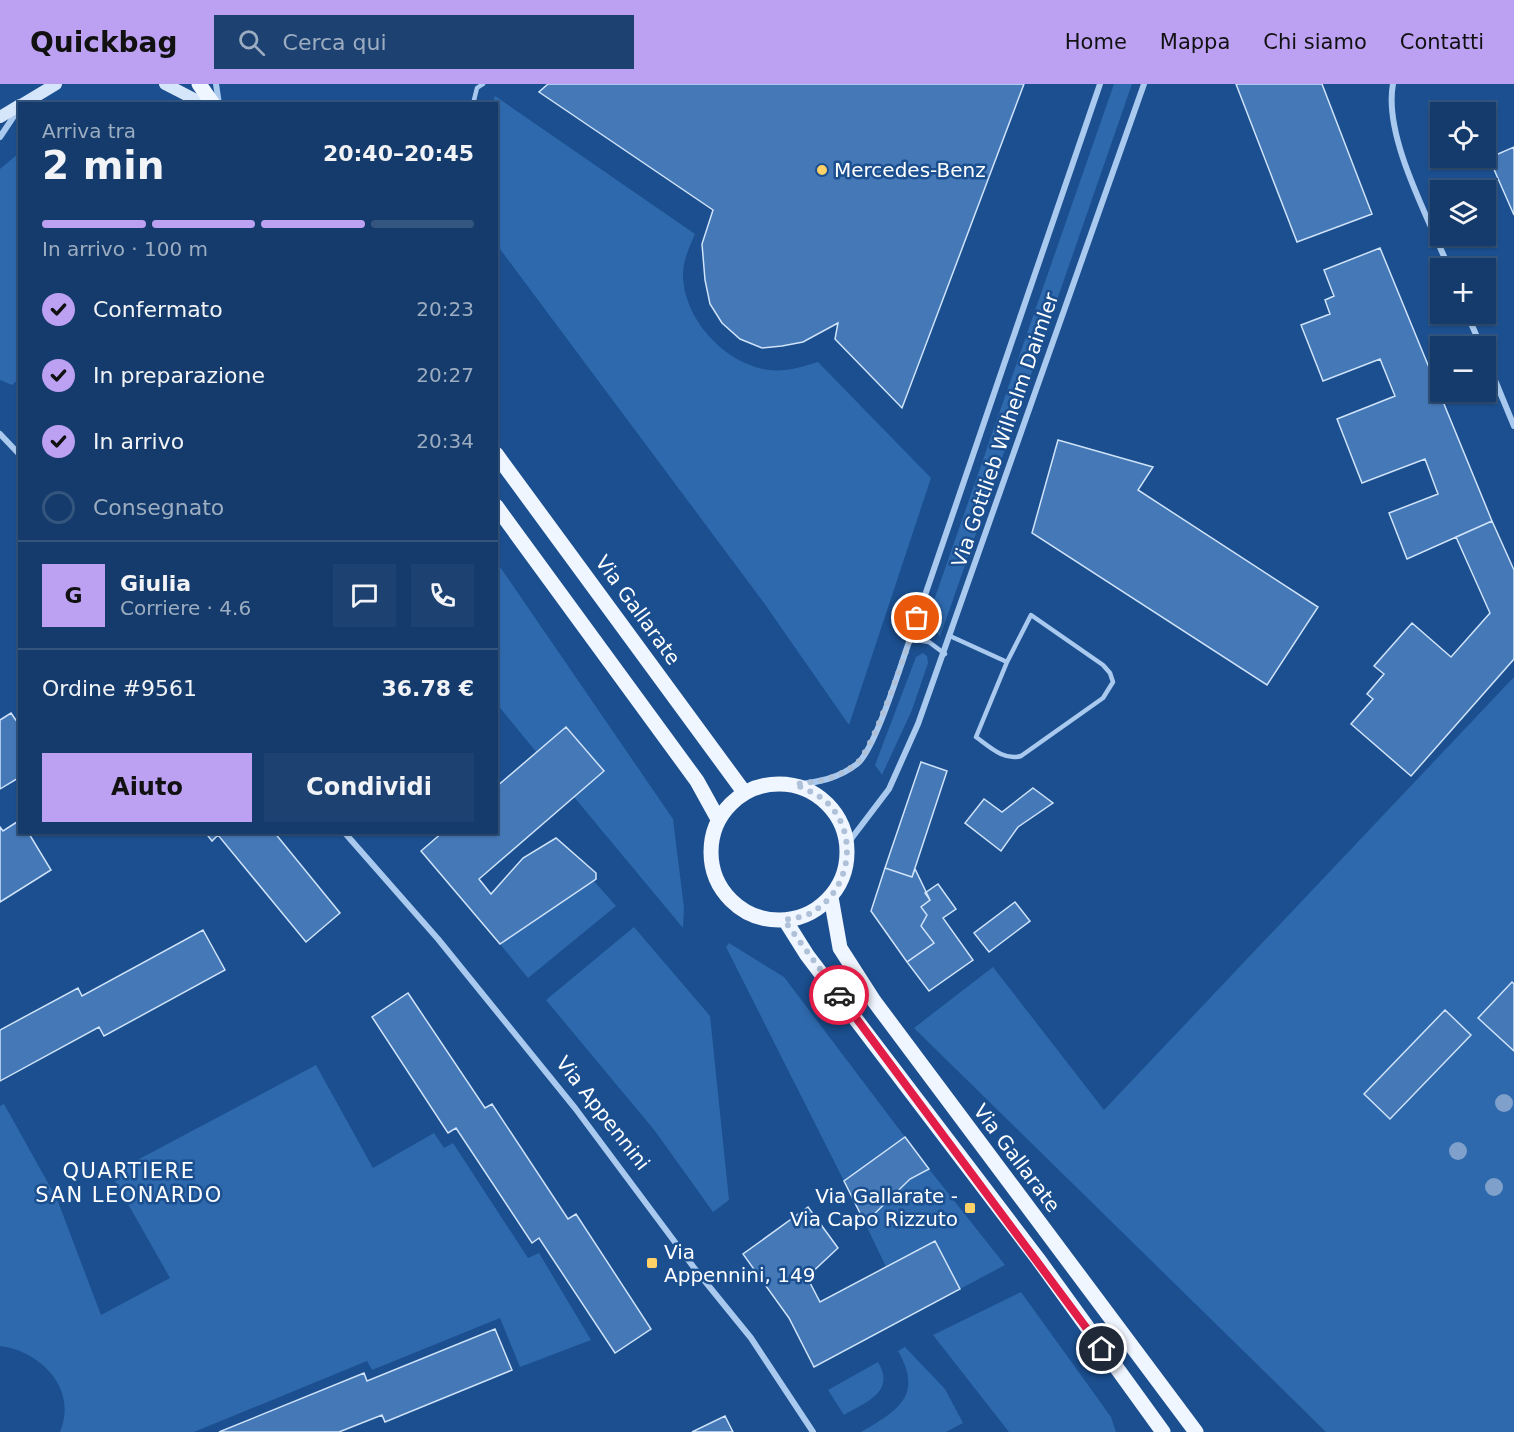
<!DOCTYPE html>
<html lang="it">
<meta charset="utf-8">
<style>
body{margin:0;font-family:"DejaVu Sans",sans-serif;background:#1d4271;color:#f1f3f6;height:100vh;display:flex;flex-direction:column;font-size:22px;white-space:nowrap}
*{box-sizing:border-box;margin:0}
p{font-size:20px;color:#9dadc1}
.icon{flex:none;width:33px;height:33px;fill:none;stroke:currentColor;stroke-width:2;stroke-linecap:round;stroke-linejoin:round}
.map{position:relative;flex:1;overflow:hidden}
.drawer{position:absolute;left:18px;top:18px;width:480px;height:732px;display:flex;flex-direction:column;background:#143b6b;border-radius:0px;box-shadow:0 2px 4px #0004,0 0 0 2px #33557e}
.drawer>*{flex:none}
.buttons{position:absolute;left:1430px;top:18px;display:grid;gap:12px}
.buttons a{display:grid;place-items:center;width:66px;height:66px;border-radius:0px;background:#143b6b;box-shadow:0 2px 4px #0004,0 0 0 2px #33557e;font-size:30px}
.pin{position:absolute;display:grid;place-items:center;width:51px;height:51px;color:#fff;margin:-26px;border:3px solid #fff;border-radius:50%;box-shadow:0 2px 6px #0007}
.courier{position:absolute;display:grid;place-items:center;width:60px;height:60px;margin:-30px;border:4px solid #e11d48;border-radius:50%;background:#fff;color:#222;box-shadow:0 2px 8px #0007}
.headline em{font-style:normal;font-weight:700}
.headline div{display:flex;flex-direction:column-reverse}
.headline{display:flex;align-items:center;justify-content:space-between;height:102px;padding:0 24px}
h1{font-size:39px;font-weight:700;line-height:45px}
.bar{display:grid;grid-template-columns:repeat(4,1fr);gap:9px 6px;align-content:center;height:72px;padding:0 24px}
.bar i{height:8px;border-radius:4px;background:#33557e}
.bar .on{background:#bca0f2}
.bar p{grid-column:span 4}
.line{display:flex;align-items:center;gap:15px;padding:0 24px;border-top:2px solid #33557e}
.line div{flex:1}
.round{display:grid;place-items:center;flex:none;width:63px;height:63px;border-radius:0px;background:#1d4271}
ol{padding:0 24px;list-style:none}
li{display:flex;align-items:center;gap:18px;height:66px}
li p{margin-inline-start:auto}
li .icon{padding:6px;border-radius:50%;background:#bca0f2;color:#111;stroke-width:4}
li:last-child{color:#9dadc1}
li i{width:33px;height:33px;border:3px solid #33557e;border-radius:50%}
.button{display:flex;gap:12px;margin-top:auto;padding:12px 24px}
.button a{flex:1;height:69px;border-radius:0px;background:#bca0f2;color:#111;font-size:24px;font-weight:700;line-height:69px;text-align:center}
.button a+a{background:#1d4271;color:#f1f3f6}
header{display:flex;align-items:center;gap:36px;box-sizing:border-box;height:84px;padding:0 30px;background:#bca0f2;color:#111}
header strong{font-size:28px}
nav{display:flex;gap:33px;margin-inline-start:auto;font-size:21px}
.search{width:420px;height:54px;background:#1d4271;display:flex;align-items:center;gap:15px;box-sizing:border-box;padding:0 21px;border-radius:0px;color:#9dadc1;font-size:22px}
.map>svg:first-child{display:block}
.green{fill:#2e69ad}
.building{fill:#4478b7;stroke:#cfe3fa;stroke-width:1.5}
.lines{fill:none;stroke-linecap:round;stroke-linejoin:round}
.lane{stroke:#a9c9ee;stroke-width:4.5}
.street{stroke:#a9c9ee;stroke-width:6}
.secondary{stroke:#d6e6fa;stroke-width:12}
.primary{stroke:#f0f6ff;stroke-width:15}
.tree{fill:#7ea0ca}
.done{stroke:#afc1d8;stroke-width:6;stroke-dasharray:0 10.8}
.route{stroke:#e11d48;stroke-width:8}
.poi-dot{fill:#ffd166;stroke:#1b4f8f;stroke-width:2}
.labels{text-anchor:middle;dominant-baseline:central;stroke-width:5;stroke-linejoin:round;paint-order:stroke}
.poi-label{font-size:20px;fill:#fff;stroke:#1b4f8f;text-anchor:start}
.street-label{font-size:20px;fill:#fff;stroke:#1b4f8f}
.neighbourhood-label{font-size:21px;letter-spacing:1.5px;fill:#fff;stroke:#1b4f8f}
</style>
<header>
<strong>Quickbag</strong>
<div class="search"><svg class="icon" aria-label="search" viewBox="0 0 24 24"><circle cx="10" cy="10" r="6"/><path d="M15 15l6 6"/></svg>Cerca qui</div>
<nav><a>Home</a><a>Mappa</a><a>Chi siamo</a><a>Contatti</a></nav>
</header>
<div class="map">
<svg width="1514" height="1348" viewBox="0 0 1514 1348">
<rect width="100%" height="100%" fill="#1b4f8f"/>
<path class="green" d="M1114,0H1132L940,553L934,545H924Z
M495,12L695,150C690,162 683,176 683,190C683,235 725,280 769,286C786,288 802,283 818,278L931,394L849,641L764,519L497,161L496,20L493,19Z
M19,69L20,294L12,301L0,296V85Z
M496,477L673,735L684,824L683,844L574,713L604,687L567,643L537,669L497,620Z
M923,569L927,572L928,579L912,626L882,691L875,681L916,573Z
M1514,593V1348H1326L914,944L993,883L1104,1026Z
M594,797L616,822L528,894L500,860Z
M634,843L710,932L729,1116L713,1128L655,1047L546,916Z
M729,859L784,893L905,1053L844,1097L726,863Z
M316,981L373,1084L434,1049L444,1064L453,1059L528,1174L539,1169L591,1256L520,1283L500,1234L372,1286L367,1277L194,1348H60C78,1305 41,1267 0,1262V1022L4,1020L57,1115L101,1231L170,1194L111,1090Z
M929,1085L1005,1181L960,1205L935,1157L886,1183L865,1139L910,1095Z
M1021,1208L1111,1333L1116,1348H1009L933,1251Z
M905,1263L945,1305L963,1339L946,1348H861C897,1327 924,1312 898,1267Z
M878,1278C896,1308 866,1318 844,1331L828,1306Z"/>
<path class="building" d="M548,0H1024L902,324L835,255L838,239L803,258L782,262L762,264L740,255L722,239L710,220L705,196L702,160L713,126L539,8Z
M1236,0H1322L1372,130L1297,158Z
M1514,63V131L1489,74Z
M1380,164L1492,437L1407,475L1389,429L1438,410L1425,375L1362,399L1337,335L1395,312L1380,275L1323,297L1301,241L1330,230L1325,216L1334,212L1324,186Z
M1058,356L1153,383L1138,406L1318,523L1267,601L1032,449Z
M1492,437L1514,486V575L1411,692L1351,640L1373,615L1367,610L1384,590L1374,582L1412,539L1451,573L1490,529L1456,453Z
M11,629L20,642V693L0,705V636Z
M566,643L604,687L479,795L491,810L523,774L556,754L596,789V795L500,860L421,767L443,748H496V703Z
M921,678L947,687L912,793L885,784Z
M1033,704L1053,719L1018,743L1001,767L965,739L984,715L1002,728Z
M20,736V748H28L51,786L0,818V743L3,747Z
M205,748H274L340,829L306,858L218,751L212,757Z
M885,784L912,793L915,785L930,816L921,823L927,831L921,842L934,859L907,878L871,827Z
M938,800L956,825L943,834L973,876L929,907L907,878L934,859L921,842L927,831L921,823L930,816L925,809Z
M1015,818L1030,837L989,868L974,849Z
M203,846L225,886L104,952L99,943L0,997V946L78,904L82,912Z
M1512,898L1514,900V967L1478,934Z
M408,909L485,1024L492,1020L568,1135L576,1130L651,1245L615,1269L539,1154L532,1159L456,1044L448,1049L372,933Z
M1445,926L1471,951L1390,1035L1364,1010Z
M905,1053L929,1085L910,1095L865,1139L844,1097Z
M808,1123L838,1164L807,1193L820,1218L935,1157L960,1205L814,1283L789,1234L743,1170Z
M495,1245L512,1286L385,1338L382,1331L339,1348H219L364,1289L367,1297Z
M725,1332L733,1348H692Z"/>
<g class="lines">
<path class="lane" d="M473,20L477,4L483,0
M1031,531L1103,581L1110,589L1113,598L1103,614L1021,672C1004,677 990,663 976,653L1007,578Z
M950,552L1007,578
M910,555L929,558L945,570"/>
<path class="street" d="M216,0L219,20
M1393,0C1383,52 1429,135 1449,184
M0,53L18,26
M1467,230L1481,262
M1485,272L1514,342
M0,350L20,371
M795,701C818,698 838,695 857,680C875,666 901,580 910,555L1100,0
M344,748L438,855L575,1024L695,1185L751,1254L813,1348
M848,759L889,705L918,640L1144,0"/>
<path class="secondary" d="M165,0L204,20
M23,20L56,0
M0,33L20,21"/>
<path class="primary" d="M199,0L213,20
M496,370L744,708
M496,422L697,697L718,735
M711 768a68 68 0 1 1 136 0a68 68 0 1 1-136 0Z
M831,813L840,864L874,917L1196,1348
M785,836L807,871L1038,1175L1163,1348"/>
</g>
<g class="tree">
<circle cx="1504" cy="1019" r="9"/>
<circle cx="1458" cy="1067" r="9"/>
<circle cx="1494" cy="1103" r="9"/>
</g>
<g class="lines">
<path class="done" d="M839,911L784,836C793,834 804,833 811,829C852,806 860,746 824,716C816,709 804,705 795,700C818,698 837,695 856,680C873,668 909,559 917,534"/>
<path class="route" d="M839,911L1102,1265"/>
</g>
<g class="poi-dot">
<circle cx="822" cy="86" r="6"/>
<rect x="964" y="1118" width="12" height="12" rx="3"/>
<rect x="646" y="1173" width="12" height="12" rx="3"/>
</g>
<g class="labels">
<g class="poi-label">
<text x="834" y="86">Mercedes-Benz</text>
<text x="958" y="1112" text-anchor="end">Via Gallarate -<tspan x="958" dy="23">Via Capo Rizzuto</tspan></text>
<text x="664" y="1168">Via<tspan x="664" dy="23">Appennini, 149</tspan></text>
</g>
<g class="street-label">
<text transform="translate(1005 346) rotate(-71)">Via Gottlieb Wilhelm Daimler</text>
<text transform="translate(638 526) rotate(54)">Via Gallarate</text>
<text transform="translate(603 1029) rotate(52)">Via Appennini</text>
<text transform="translate(1017 1074) rotate(53)">Via Gallarate</text>
</g>
<g class="neighbourhood-label">
<text x="129" y="1087">QUARTIERE<tspan x="129" dy="24">SAN LEONARDO</tspan></text>
</g>
</g>
</svg>
<div class="buttons">
<a><svg class="icon" aria-label="locate" viewBox="0 0 24 24"><circle cx="12" cy="12" r="6"/><path d="M12 2v4M12 18v4M2 12h4M18 12h4"/></svg></a>
<a><svg class="icon" aria-label="layers" viewBox="0 0 24 24"><path d="M12 4l9 5-9 5-9-5zM3 14l9 5 9-5"/></svg></a>
<a>+</a>
<a>−</a>
</div>
<div class="pin" style="left:917px;top:534px;background:#ea580c"><svg class="icon" aria-label="bag" viewBox="0 0 24 24"><path d="M5 8h14l-1 12H6zM9 8a3 3 0 0 1 6 0"/></svg></div>
<div class="pin" style="left:1102px;top:1265px;background:#1f2937"><svg class="icon" aria-label="home" viewBox="0 0 24 24"><path d="M3 11l9-7 9 7M6 9v11h12V9"/></svg></div>
<div class="courier" style="left:839px;top:911px"><svg class="icon" aria-label="car" viewBox="0 0 24 24"><path d="M5 17H2v-5l4-1 3-4h7l3 4 3 1v5h-3M9 17h6M6 11h13"/><circle cx="7" cy="17" r="2"/><circle cx="17" cy="17" r="2"/></svg></div>
<section class="drawer">
<div class="headline"><div><h1>2 min</h1><p>Arriva tra</p></div><em>20:40–20:45</em></div>
<div class="bar"><i class="on"></i><i class="on"></i><i class="on"></i><i></i><p>In arrivo · 100 m</p></div>
<ol>
<li><svg class="icon" aria-label="check" viewBox="0 0 24 24"><path d="M5 12l5 5 9-10"/></svg>Confermato<p>20:23</p></li>
<li><svg class="icon" aria-label="check" viewBox="0 0 24 24"><path d="M5 12l5 5 9-10"/></svg>In preparazione<p>20:27</p></li>
<li><svg class="icon" aria-label="check" viewBox="0 0 24 24"><path d="M5 12l5 5 9-10"/></svg>In arrivo<p>20:34</p></li>
<li><i></i>Consegnato</li>
</ol>
<div class="line" style="height:108px"><b class="round" style="background:#bca0f2;color:#111">G</b><div><b>Giulia</b><p>Corriere · 4.6</p></div><a class="round"><svg class="icon" aria-label="chat" viewBox="0 0 24 24"><path d="M4 5h16v11H9l-5 4z"/></svg></a><a class="round"><svg class="icon" aria-label="phone" viewBox="0 0 24 24"><path d="M5 4h4l2 5-3 2q2 4 5 5l2-3 5 2v4C11 20 4 13 5 4z"/></svg></a></div>
<div class="line" style="height:78px"><div>Ordine #9561</div><b>36.78 €</b></div>
<div class="button"><a>Aiuto</a><a>Condividi</a></div>
</section>
</div>
